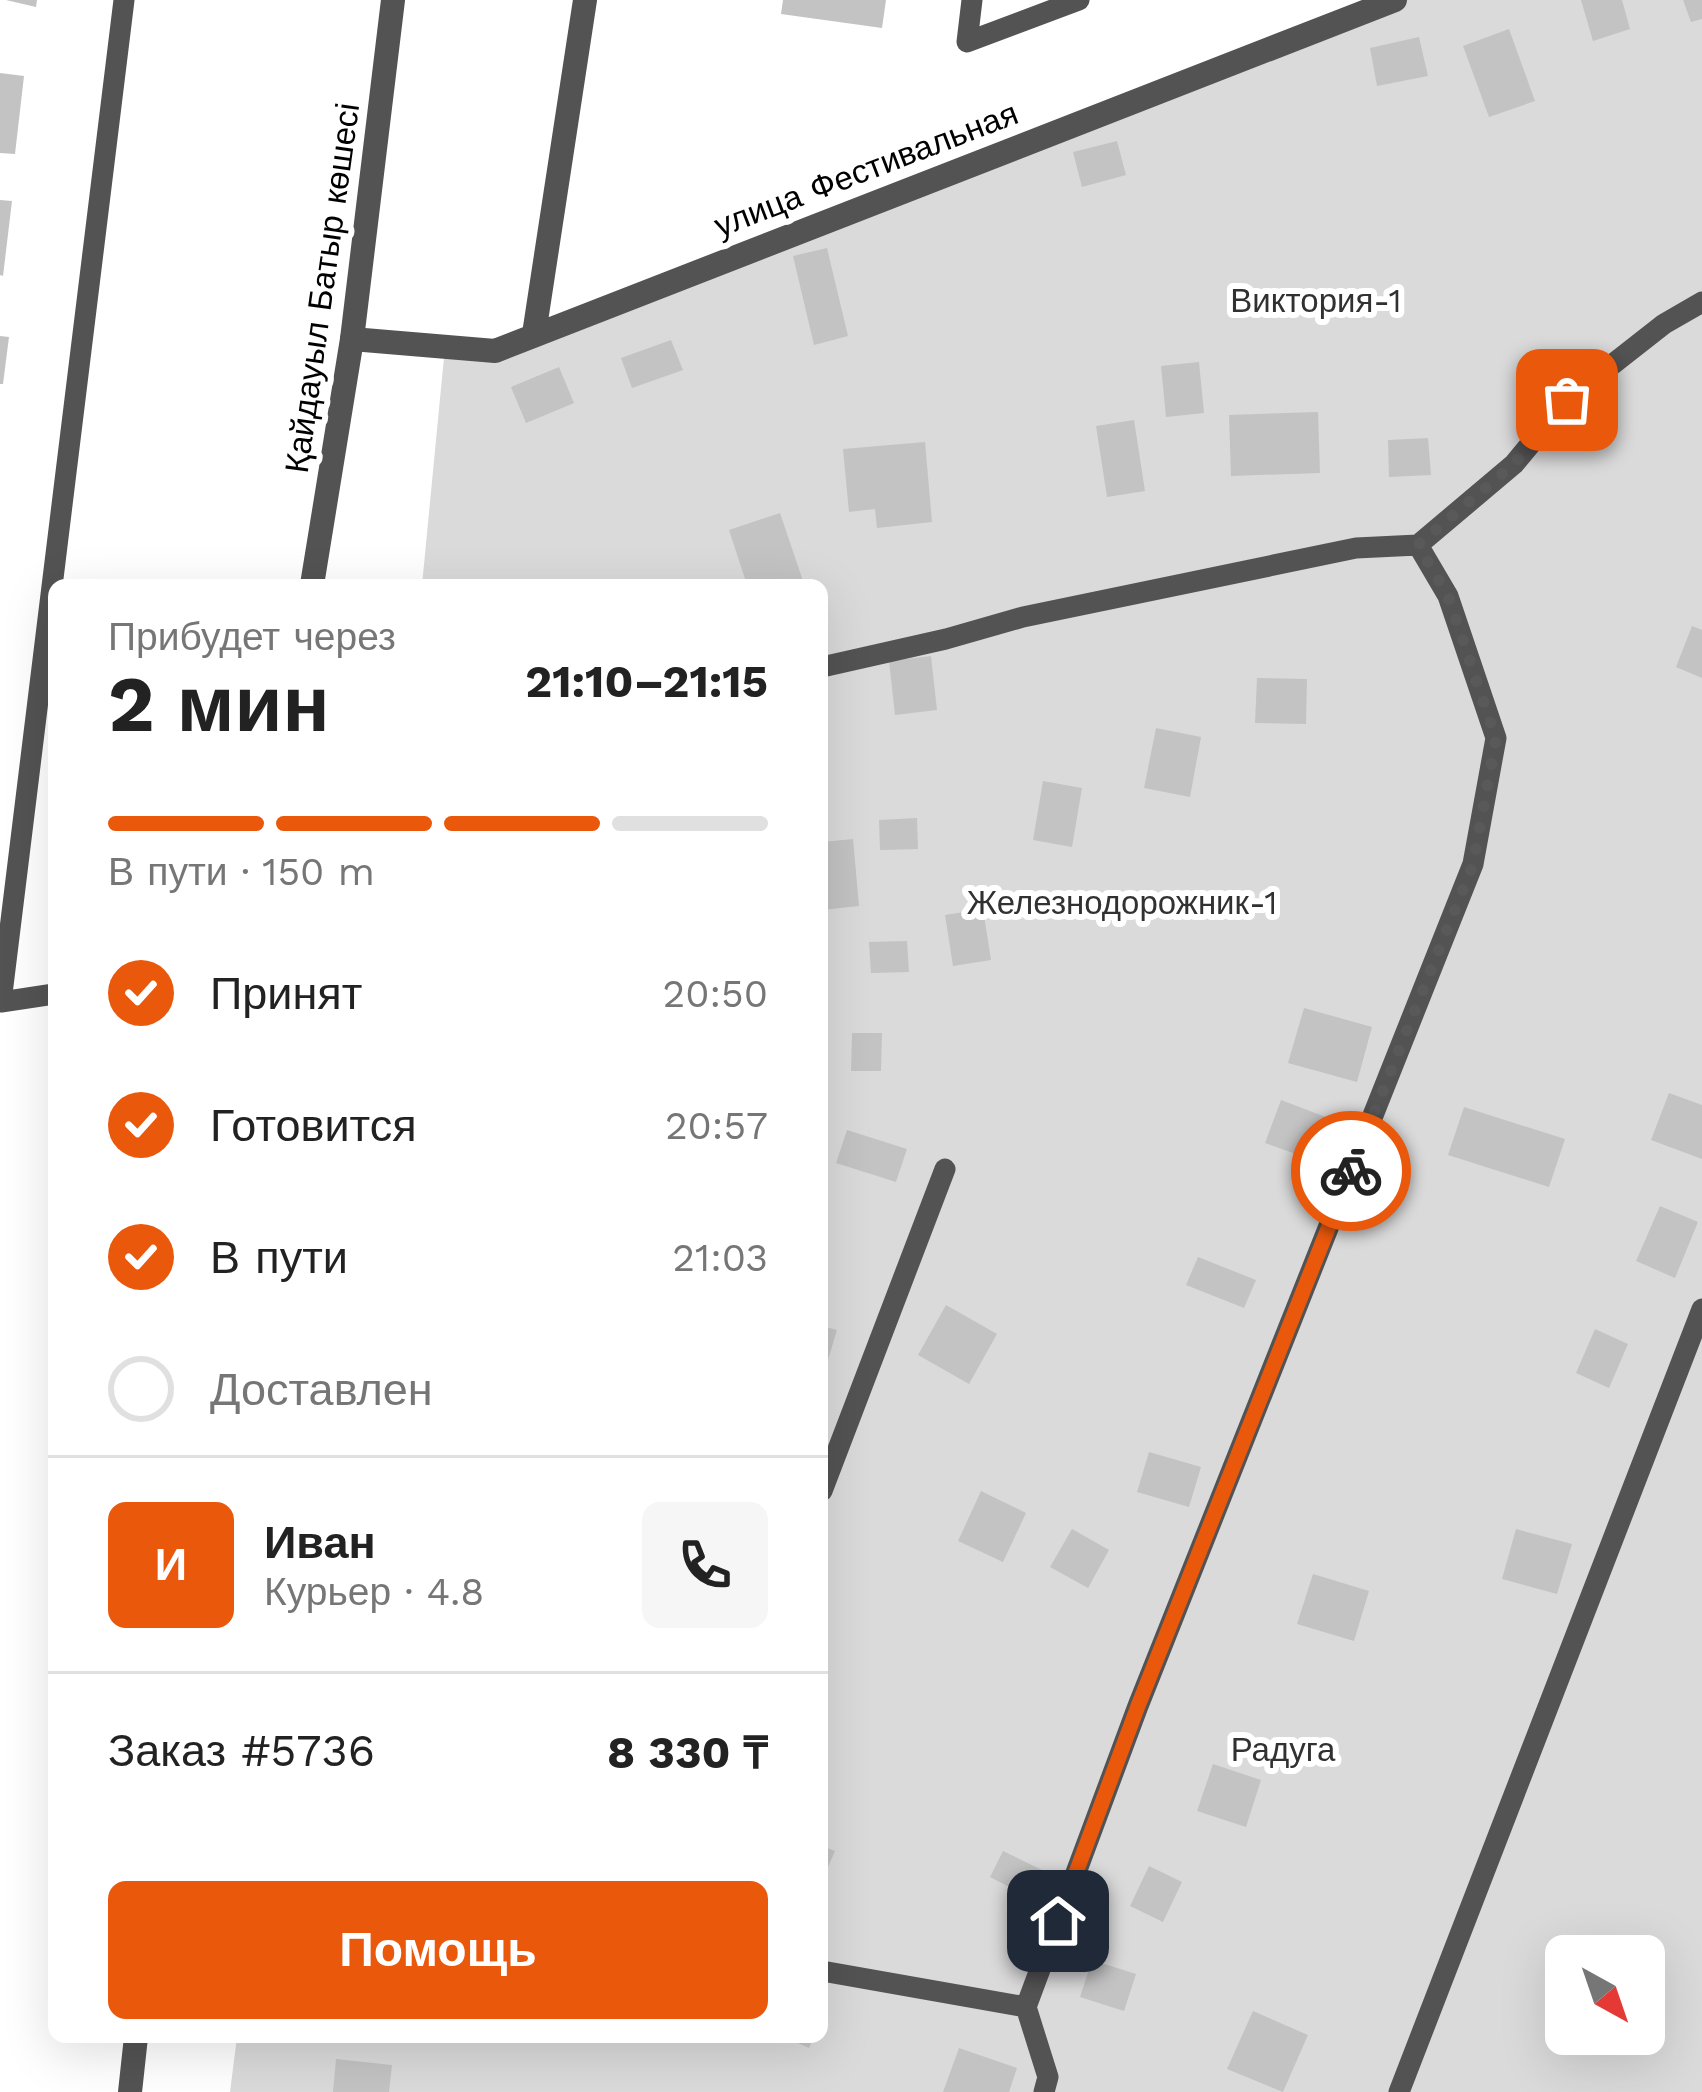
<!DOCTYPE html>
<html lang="ru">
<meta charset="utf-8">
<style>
body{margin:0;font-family:"Work Sans",sans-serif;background:#f6f6f6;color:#222;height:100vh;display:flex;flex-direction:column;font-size:45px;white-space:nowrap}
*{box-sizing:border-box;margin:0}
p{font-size:39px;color:#767676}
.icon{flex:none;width:66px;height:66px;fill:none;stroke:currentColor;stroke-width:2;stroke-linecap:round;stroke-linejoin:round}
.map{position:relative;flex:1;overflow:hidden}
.drawer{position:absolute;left:48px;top:579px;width:780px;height:1464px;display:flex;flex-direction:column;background:#fff;border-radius:18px;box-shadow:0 12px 48px #0002}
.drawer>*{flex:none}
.needle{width:78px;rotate:140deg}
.tools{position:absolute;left:1545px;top:1935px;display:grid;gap:24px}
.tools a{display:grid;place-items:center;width:120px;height:120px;border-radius:18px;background:#fff;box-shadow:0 12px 48px #0002;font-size:60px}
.pin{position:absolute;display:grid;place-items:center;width:102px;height:102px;color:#fff;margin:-51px;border-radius:24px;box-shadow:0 6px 18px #0006}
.courier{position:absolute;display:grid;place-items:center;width:120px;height:120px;margin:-60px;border:9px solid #ea580c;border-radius:50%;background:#fff;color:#222;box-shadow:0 3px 15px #0007}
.headline em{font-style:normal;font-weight:700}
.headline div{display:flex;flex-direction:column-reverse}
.headline{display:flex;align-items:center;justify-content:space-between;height:204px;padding:0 60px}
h1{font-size:78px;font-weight:700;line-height:90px}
.bar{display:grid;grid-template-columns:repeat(4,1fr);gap:18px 12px;align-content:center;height:144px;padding:0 60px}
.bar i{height:15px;border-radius:9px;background:#e0e0e0}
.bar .active{background:#ea580c}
.bar p{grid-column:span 4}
.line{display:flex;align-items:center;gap:30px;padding:0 60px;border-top:3px solid #e0e0e0}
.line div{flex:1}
.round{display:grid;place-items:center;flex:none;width:126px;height:126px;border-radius:18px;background:#f6f6f6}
ol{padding:0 60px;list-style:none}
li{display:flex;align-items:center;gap:36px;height:132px}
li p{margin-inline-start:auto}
li .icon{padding:12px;border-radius:50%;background:#ea580c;color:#fff;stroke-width:4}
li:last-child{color:#767676}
li i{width:66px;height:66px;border:6px solid #e0e0e0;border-radius:50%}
.action{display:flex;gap:24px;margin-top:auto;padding:24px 60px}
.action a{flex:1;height:138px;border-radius:18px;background:#ea580c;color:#fff;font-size:48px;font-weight:700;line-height:138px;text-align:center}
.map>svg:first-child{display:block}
.green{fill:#dadada;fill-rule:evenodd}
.building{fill:#c3c3c3}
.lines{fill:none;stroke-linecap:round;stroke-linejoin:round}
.service{stroke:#535353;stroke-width:21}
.minor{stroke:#535353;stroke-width:24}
.tertiary{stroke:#535353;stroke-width:24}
.done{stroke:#595959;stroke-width:12;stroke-dasharray:0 21.6}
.route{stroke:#ea580c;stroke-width:15}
.labels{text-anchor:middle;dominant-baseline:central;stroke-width:12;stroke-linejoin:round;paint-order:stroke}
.street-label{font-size:33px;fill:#000;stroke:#fff}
.park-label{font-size:33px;fill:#313131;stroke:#fff}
</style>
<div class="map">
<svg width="1702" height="2092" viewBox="0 0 1702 2092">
<rect width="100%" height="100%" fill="#fff"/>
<path class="green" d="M1397,0H1702V2092H230L237,2037H822V585H422L445,347L496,351ZM1566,1956H1644V2034H1566Z"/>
<path class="building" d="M6,0H37L36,7Z
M783,0H886L882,28L781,14Z
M1581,0H1622L1630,29L1593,41Z
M1683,0H1702V19L1691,22Z
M1509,29L1535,101L1489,117L1463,46Z
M1419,37L1428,76L1377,86L1370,48Z
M0,73L24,76L15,154L0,153Z
M1117,141L1126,175L1082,187L1073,152Z
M0,200L12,201L3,276L0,275Z
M827,248L848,336L814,345L793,256Z
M0,336L9,337L3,384H0Z
M671,340L683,370L632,388L621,358Z
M1199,362L1204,413L1166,417L1161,366Z
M559,367L574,403L526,423L511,387Z
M1318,412L1320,473L1231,476L1229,415Z
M1134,420L1145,491L1107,497L1096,426Z
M1428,438L1431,475L1389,477L1388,440Z
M925,442L932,522L877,528L875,509L849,512L843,449Z
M780,513L803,581L791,585H747L729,530Z
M1692,626L1702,630V678L1676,667Z
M931,656L937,710L895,715L889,661Z
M1257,678L1307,679L1306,724L1255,723Z
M1156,728L1201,737L1190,797L1144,788Z
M1043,781L1082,788L1072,847L1033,840Z
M917,818L918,849L880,850L879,820Z
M853,839L859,906L822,910V842Z
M983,909L991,960L953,966L945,915Z
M907,941L909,972L871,973L869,942Z
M1304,1008L1372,1027L1357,1082L1288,1063Z
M852,1033H882L881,1071H851Z
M1669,1093L1702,1105V1159L1651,1140Z
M1281,1100L1331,1119L1315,1161L1265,1143Z
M1464,1107L1565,1139L1549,1187L1448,1155Z
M847,1130L907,1149L896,1182L836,1163Z
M1660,1206L1698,1222L1675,1278L1636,1261Z
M1198,1257L1256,1280L1244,1308L1186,1285Z
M946,1305L997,1334L969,1384L918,1355Z
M822,1326L837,1330L828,1360L822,1358Z
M1595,1329L1628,1344L1609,1388L1576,1373Z
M1149,1452L1201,1467L1189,1507L1137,1492Z
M981,1491L1026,1513L1003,1562L958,1541Z
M1072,1529L1109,1550L1088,1588L1050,1567Z
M1516,1529L1572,1544L1557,1594L1502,1579Z
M1313,1574L1369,1591L1354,1641L1297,1624Z
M1213,1764L1261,1780L1246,1827L1197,1811Z
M822,1846L835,1851L822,1881Z
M1003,1851L1052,1875L1038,1902L990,1877Z
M1149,1866L1182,1882L1163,1922L1130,1906Z
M1092,1960L1136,1974L1124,2011L1080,1997Z
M1253,2011L1308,2035L1283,2092L1227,2069Z
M784,2037H814L809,2048Z
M959,2048L1017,2068L1009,2092H943Z
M336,2059L392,2065L389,2092H333Z"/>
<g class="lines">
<path class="service" d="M972,0L967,42L1079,0
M1418,545L1514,464L1567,400L1664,324L1702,302
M822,667L946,639L1023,617L1356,548L1418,545L1448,596L1496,738L1473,864L1138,1706L1026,2007
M54,994L1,1002L124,0
M822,1491L945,1169
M822,1971L1026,2007L1048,2077L1044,2092
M1399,2092L1702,1309"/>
<path class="minor" d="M534,334L585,0
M352,339L495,351L1395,0"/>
<path class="tertiary" d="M312,585L352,339L393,0
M130,2092L136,2037"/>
</g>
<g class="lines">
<path class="done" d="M1351,1171L1473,864L1496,739L1448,596L1418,545L1514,464L1567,400"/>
<path class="route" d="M1058,1921L1138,1706L1351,1171"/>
</g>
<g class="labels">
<g class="street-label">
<text transform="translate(866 169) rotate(-21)">улица Фестивальная</text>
<text transform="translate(322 288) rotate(-82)">Қайдауыл Батыр көшесі</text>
</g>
<g class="park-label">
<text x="1316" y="300">Виктория-1</text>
<text x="1122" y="902">Железнодорожник-1</text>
<text x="1283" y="1749">Радуга</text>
</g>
</g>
</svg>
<div class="tools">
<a><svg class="needle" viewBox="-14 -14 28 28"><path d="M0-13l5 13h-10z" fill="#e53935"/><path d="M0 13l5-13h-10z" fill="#767676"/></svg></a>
</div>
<div class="pin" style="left:1567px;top:400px;background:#ea580c"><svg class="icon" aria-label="bag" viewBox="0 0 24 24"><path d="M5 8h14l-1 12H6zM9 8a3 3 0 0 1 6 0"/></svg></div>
<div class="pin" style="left:1058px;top:1921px;background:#1f2937"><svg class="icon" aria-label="home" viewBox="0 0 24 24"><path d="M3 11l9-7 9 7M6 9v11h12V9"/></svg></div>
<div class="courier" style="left:1351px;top:1171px"><svg class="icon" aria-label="bike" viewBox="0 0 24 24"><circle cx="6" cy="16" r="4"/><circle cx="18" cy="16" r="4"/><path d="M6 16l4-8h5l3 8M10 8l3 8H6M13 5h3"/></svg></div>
<section class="drawer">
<div class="headline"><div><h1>2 мин</h1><p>Прибудет через</p></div><em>21:10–21:15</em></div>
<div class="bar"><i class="active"></i><i class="active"></i><i class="active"></i><i></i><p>В пути · 150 m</p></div>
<ol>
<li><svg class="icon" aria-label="check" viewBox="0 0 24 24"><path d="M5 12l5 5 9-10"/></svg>Принят<p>20:50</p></li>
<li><svg class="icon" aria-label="check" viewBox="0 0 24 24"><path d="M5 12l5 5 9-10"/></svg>Готовится<p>20:57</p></li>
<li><svg class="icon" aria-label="check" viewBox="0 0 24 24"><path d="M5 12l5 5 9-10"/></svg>В пути<p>21:03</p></li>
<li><i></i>Доставлен</li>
</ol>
<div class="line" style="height:216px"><b class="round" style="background:#ea580c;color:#fff">И</b><div><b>Иван</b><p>Курьер · 4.8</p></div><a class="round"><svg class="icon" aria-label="phone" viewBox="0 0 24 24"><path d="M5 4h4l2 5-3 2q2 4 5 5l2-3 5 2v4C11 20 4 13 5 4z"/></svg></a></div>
<div class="line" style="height:156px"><div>Заказ #5736</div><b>8 330 ₸</b></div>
<div class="action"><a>Помощь</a></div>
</section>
</div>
